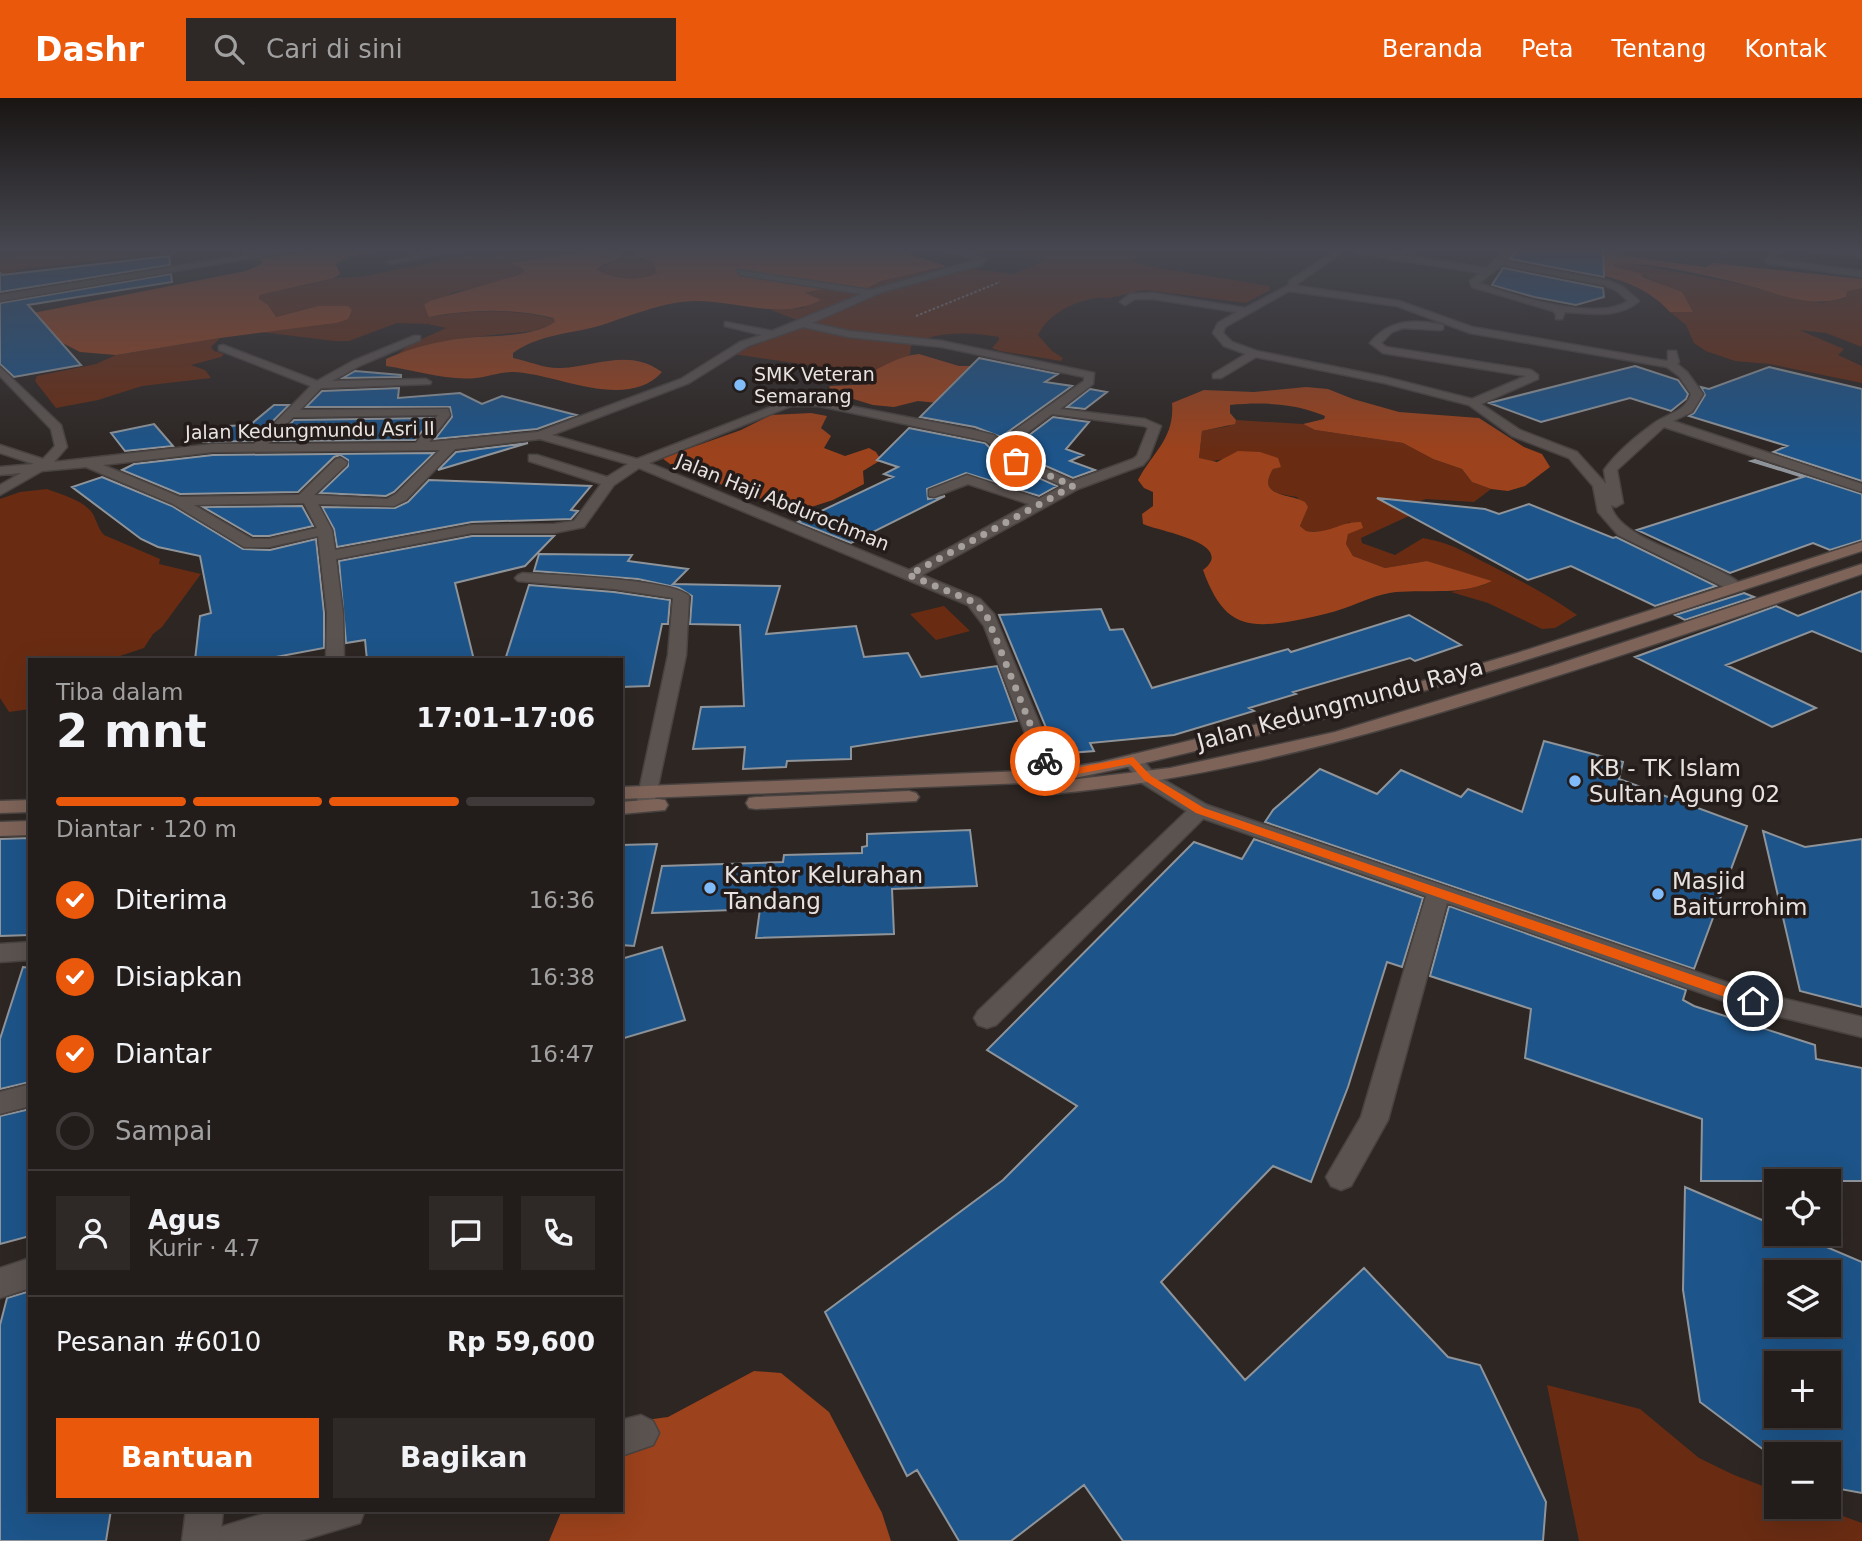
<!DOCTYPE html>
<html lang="id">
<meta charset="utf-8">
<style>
body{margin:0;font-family:"DejaVu Sans",sans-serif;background:#2e2927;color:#f1f3f6;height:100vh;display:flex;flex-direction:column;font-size:26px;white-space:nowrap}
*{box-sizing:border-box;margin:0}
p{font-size:23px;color:#a2a1a2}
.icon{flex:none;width:38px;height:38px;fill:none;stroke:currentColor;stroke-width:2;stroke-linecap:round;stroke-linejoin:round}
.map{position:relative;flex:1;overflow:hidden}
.drawer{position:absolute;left:28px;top:560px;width:595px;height:854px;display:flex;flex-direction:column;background:#221c1a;border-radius:0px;box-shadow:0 7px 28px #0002,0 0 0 2px #3f3a39}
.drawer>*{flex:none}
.controls{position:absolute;left:1764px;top:1071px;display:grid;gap:14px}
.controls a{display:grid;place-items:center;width:77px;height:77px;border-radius:0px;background:#221c1a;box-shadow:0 7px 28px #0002,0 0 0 2px #3f3a39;font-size:35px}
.pin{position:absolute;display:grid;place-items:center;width:60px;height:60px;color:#fff;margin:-30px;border:4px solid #fff;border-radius:50%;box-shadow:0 2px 7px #0007}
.courier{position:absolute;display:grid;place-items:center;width:70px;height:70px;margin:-35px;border:5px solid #ea580c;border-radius:50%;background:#fff;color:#222;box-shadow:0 2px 9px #0007}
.overview em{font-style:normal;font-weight:700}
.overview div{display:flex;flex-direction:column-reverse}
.overview{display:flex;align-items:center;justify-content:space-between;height:119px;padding:0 28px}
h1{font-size:46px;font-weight:700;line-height:52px}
.bar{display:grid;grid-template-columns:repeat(4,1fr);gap:10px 7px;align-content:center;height:84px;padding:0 28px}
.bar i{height:9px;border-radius:5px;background:#3f3a39}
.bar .on{background:#ea580c}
.bar p{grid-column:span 4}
.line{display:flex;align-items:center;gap:18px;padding:0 28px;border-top:2px solid #3f3a39}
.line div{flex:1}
.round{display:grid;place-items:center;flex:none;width:74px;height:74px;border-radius:0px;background:#2e2927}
ol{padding:0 28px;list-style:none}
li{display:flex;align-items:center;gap:21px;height:77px}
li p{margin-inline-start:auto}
li .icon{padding:7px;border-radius:50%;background:#ea580c;color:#fff;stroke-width:4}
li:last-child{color:#a2a1a2}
li i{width:38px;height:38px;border:4px solid #3f3a39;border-radius:50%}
.primary-button{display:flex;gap:14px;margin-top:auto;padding:14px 28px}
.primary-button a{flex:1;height:80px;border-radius:0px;background:#ea580c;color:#fff;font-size:28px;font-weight:700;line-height:80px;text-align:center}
.primary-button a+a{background:#2e2927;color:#f1f3f6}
header{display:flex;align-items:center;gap:42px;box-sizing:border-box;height:98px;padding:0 35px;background:#ea580c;color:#fff}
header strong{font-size:33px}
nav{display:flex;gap:38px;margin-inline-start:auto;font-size:24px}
.search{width:490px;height:63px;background:#2e2927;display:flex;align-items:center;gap:18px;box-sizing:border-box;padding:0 24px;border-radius:0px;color:#a2a1a2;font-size:26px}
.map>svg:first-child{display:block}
.green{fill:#692c13}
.forest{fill:#9c421c}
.building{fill:#1d5489;stroke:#8e949a;stroke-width:2;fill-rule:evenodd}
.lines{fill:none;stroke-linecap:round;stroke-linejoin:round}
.lane-casing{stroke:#484240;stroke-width:3}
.street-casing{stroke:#484240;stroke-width:3}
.secondary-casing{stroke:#484240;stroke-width:3}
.path{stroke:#918c89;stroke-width:2;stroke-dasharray:2.5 2;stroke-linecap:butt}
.lane{fill:#5b5350;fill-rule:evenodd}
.street{fill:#5b5350;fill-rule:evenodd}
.secondary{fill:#7d6358;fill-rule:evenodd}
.route{fill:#ea580c}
.done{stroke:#a7a19e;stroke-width:7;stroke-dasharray:0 12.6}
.poi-dot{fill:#81bcfa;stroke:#231c1a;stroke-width:2.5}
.labels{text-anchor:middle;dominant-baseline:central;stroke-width:7;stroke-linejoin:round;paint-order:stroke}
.far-poi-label{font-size:19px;fill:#e8e3e1;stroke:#231c1a;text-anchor:start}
.far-street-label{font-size:19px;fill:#e8e3e1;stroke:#231c1a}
.street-label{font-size:23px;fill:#e8e3e1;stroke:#231c1a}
.poi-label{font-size:23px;fill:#e8e3e1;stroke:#231c1a;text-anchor:start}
</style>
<header>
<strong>Dashr</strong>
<div class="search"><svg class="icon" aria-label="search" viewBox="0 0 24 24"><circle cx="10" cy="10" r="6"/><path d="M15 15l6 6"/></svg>Cari di sini</div>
<nav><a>Beranda</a><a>Peta</a><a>Tentang</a><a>Kontak</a></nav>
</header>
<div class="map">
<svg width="1862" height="1443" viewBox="0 0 1862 1443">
<rect width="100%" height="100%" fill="#2d2623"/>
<path class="green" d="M20,150H118L128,159L22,171L0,178V160L13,159L27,152Z
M496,150H631L629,151L631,154L654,165L657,175C639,185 614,181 597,172L622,158L580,155L513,165L523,171L524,174L490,187L451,195L429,219C469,212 513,210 553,221L556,225L533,233L463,240L398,256L409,247L446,230L428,226L397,225L349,243H335L261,234L336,225L348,208H318L275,219L268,207L259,201V197L334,180L360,179L467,157L482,160L507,155Z
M960,150H1162L1143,155L1132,163L1153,169L1269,188L1270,192L1246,205L1146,192C1134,193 1125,197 1113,199C1108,201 1102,199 1097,200C1074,203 1048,216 1038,237L1052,253L1063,260L1061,263L1000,253L992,250L999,242V239C973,234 933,232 911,248L910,257L868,276L733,256L801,229L797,222L771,212L804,210L802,196L824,191L867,190L881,183L946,168L1015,176L1047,161L1001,155L991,157Z
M1624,164L1745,187L1801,202L1821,205L1846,200V193L1862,190V249L1826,235L1799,232L1844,251L1838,257L1862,268V285L1770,266L1735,263L1706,253L1694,245L1686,227L1670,214H1693C1685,190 1636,174 1614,169V165Z
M220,240L211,249L214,253L224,256L221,259L191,267L205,272L211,280L142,288L98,302L56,310L35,283L37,278L96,266L116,257Z
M1236,322L1303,326L1315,332L1403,345L1433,361L1462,371L1472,384L1491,391L1474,404L1426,401L1413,405L1409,418L1361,440L1362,445L1395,457L1423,440C1454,446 1462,453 1488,466C1519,482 1549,497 1577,517L1555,530L1542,531L1488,505L1451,494L1484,487L1491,483L1427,463L1385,470L1353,458L1346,446L1350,424L1329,434L1306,433L1300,428L1306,413L1297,399C1278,396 1259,394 1273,371L1281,368L1224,361L1206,364L1199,360L1202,333L1229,328Z
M47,391C62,397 84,402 93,416C97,424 98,430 104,437L160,461L159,466L201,476L162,529L153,536L144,550L108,562H30V611L9,614L0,600V401L20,394Z
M944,508L970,533L936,542L910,516Z
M1547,1287L1640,1311L1699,1360L1734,1377L1776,1393V1409H1818L1862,1425V1443H1579Z"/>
<path class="forest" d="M332,150H394L347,159L336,166L340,176L334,180L259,197V201L268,207L276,219L318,208H348L352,212L348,221L336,225L220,240L116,257L80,254L55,241L28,216L246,173L261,166L262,163L257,161Z
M631,150H890L946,168L881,183L867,190L824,191L805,195L821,202C782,222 741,204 700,203C664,202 629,219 595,229C567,236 538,237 513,255V260C528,263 546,271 561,270C596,268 630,250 662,274C626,314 556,275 513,274C500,274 488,279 476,280C447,283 415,272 386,268V261C410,250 439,243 465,240C494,237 530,240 555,224L553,220C513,210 469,211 429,219L424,207L430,203L518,177L524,174L523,171L512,165L593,153L620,155L623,158C615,164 603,164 597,172C614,181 639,184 657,175L654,165L630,154L629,151Z
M1570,150L1706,169L1713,165L1862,181V190L1847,193L1846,199C1816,210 1786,199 1757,190C1725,181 1645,162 1614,166V169L1640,175L1643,179L1682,194L1693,214H1670C1643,184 1607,178 1569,170Z
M919,256L959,268H975L948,306L918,303L894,309L873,307L837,296L829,291L830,288L875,286L877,283L868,276C883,268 900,258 919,256Z
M1306,289L1328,291L1353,301L1399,314L1479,320L1524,349L1542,356L1550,369L1525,388L1508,393L1491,391L1472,384L1462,371L1433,361L1403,345L1315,332L1303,326L1324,321L1325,318C1296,305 1262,304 1230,307V315L1236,322L1235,326L1202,333L1199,360L1217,364L1238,353L1260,354L1278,360L1281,369L1273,371C1256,399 1288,395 1305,404L1308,409L1300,428L1306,433C1329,437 1340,423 1361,424L1363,430L1348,436L1346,446L1353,458L1385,470L1427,463L1492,483C1461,498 1428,491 1396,494C1378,496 1362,504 1345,510C1331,515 1317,518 1303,521C1248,532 1224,530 1203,472C1238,445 1157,433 1143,426L1142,416L1153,408V394L1144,390L1138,382C1153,354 1175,340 1172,305L1204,292L1254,294Z
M811,315L827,318L821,330L831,338L824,350L845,358L869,350L876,354L881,362L863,373L864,386L833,402L796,414L674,369L662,360L741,332L771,317Z
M754,1273L781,1275L829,1314L882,1415L891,1443H549L562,1412H621V1333L631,1324L668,1319Z"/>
<path class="building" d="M1519,150H1603L1604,179L1510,161Z
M169,158L170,167L0,194V175L2,177Z
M1503,170L1603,190L1604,199L1576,207L1534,199L1492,187Z
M171,176L172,184L28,207L81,267L14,279L0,266V205Z
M979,260L1058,276L1045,284L1072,288L1001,339L975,329L920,319Z
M1635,268L1678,282L1688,296L1686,301L1671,313L1630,300L1541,324L1489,305Z
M1769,269L1862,291V383L1773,354L1787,348L1689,318L1694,315L1705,297L1701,289L1709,291Z
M355,273L401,277V279L343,280Z
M399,290L398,300L460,295L482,306L502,298L576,317L537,331L435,341L452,319L450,309H306L322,293Z
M1090,291L1107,294L1085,311L1067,309Z
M274,307H289L253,343L205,344L226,328L250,327Z
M1053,319L1089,324L1066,351L1083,357L1070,363L1095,372L1073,380L1016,355L1012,350Z
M433,320L415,342L274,343L294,322Z
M154,326L173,348L125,353L111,335Z
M909,330L985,345L1005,365L1057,388L1039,398L966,375L927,391L928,401L945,398L851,445L798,424L893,379L884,376L898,369L877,362Z
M528,345L438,372L456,354Z
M434,355L394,394L386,398L320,395L348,368V362L340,357L334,359L298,394L180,396L122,372L134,366L213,357Z
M1755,362L1862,396V442L1830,452L1813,445L1730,475L1637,432L1803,379L1751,363Z
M102,379L172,408L243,451L270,452L316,441L324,515V550L260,562H195L200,518L211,515L200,458L158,449L141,441L72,389Z
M429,382L591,388L571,412L578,413L571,421L472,424L337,449L334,431L322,409L395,410L408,404Z
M1377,400L1485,411L1499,416L1529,406L1613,440L1616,439L1716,488L1655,508L1571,468L1528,482Z
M302,408L313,428L269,438H253L203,409Z
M472,438H554L525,468L455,485L474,562H367L365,542L346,545L339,463Z
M539,456L632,457L628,463L688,471L673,486L780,488L766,536L856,528L864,559L908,555L921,579L997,568L1017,623L851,649V661L787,663L786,669L743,671L745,649L693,651L701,609L744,608L740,527L690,526L692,498L679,490L638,481L534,473Z
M529,487L614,494L670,502L668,526H662L649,588L621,589V562H505Z
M1862,493V554L1812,533L1726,567L1816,610L1772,629L1635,559L1776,508L1798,518Z
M1744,495L1754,499L1685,522L1675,517Z
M1101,511L1110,532L1123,531L1152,590L1288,551L1291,554L1409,517L1461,547L1415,563L1410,560L1293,594L1296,596L1249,610L1254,613L1174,637L1090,645L1094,653L1057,656L999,517Z
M1544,643L1623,664L1619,681L1747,728L1694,871L1265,724L1273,712L1320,671L1377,696L1401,672L1461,699L1468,691L1522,714Z
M970,732L977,788L892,791L894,836L756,840L760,811L652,815L662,768L783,764L784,757L862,755V749L867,748V736Z
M1763,733L1805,749L1862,741V909L1800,893Z
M30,740V837L0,838V741Z
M1254,741L1423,800L1402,869L1387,864L1348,989L1311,1084L1273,1068L1161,1184L1245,1282L1364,1170L1448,1259L1480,1267L1546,1404L1543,1443H1123L1084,1387L1011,1443H959L917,1372L907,1378L825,1214L1003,1082L1077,1008L987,952L1194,744L1242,761Z
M657,746L634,848L621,847V747Z
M1449,808L1686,892L1683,902L1694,908L1815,947L1816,961L1862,970V1083H1701L1702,1021L1525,960L1531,911L1430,878Z
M662,849L685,922L621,941V861Z
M23,869L30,870V984L0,991V941Z
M30,1011V1138L0,1146V1018Z
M1685,1089L1776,1128V1136H1796L1862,1164V1395L1829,1389V1356H1776V1361L1700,1304L1683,1192ZM1776,1174H1829V1227H1776ZM1776,1265H1829V1318H1776Z
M30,1193V1412H111L106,1443H0V1227L7,1200Z"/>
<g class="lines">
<defs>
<path id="lane" d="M1339,150L1347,151L1297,186L1298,188L1399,203L1472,229L1666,263L1668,262V253H1676L1679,264L1677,266L1687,274L1703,296L1692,314L1673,323L1862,386V394L1664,329L1617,372L1623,405L1616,409L1611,407C1618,445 1719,462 1744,489L1742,492H1730L1618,437L1598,414L1593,388L1569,360L1512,338L1469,307L1384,285L1256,259L1221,280H1213V276L1246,256L1224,248L1213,235L1218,225L1237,214L1153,201H1135L1125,207L1120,204L1130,196L1153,195L1245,210L1289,187V183ZM1289,193L1397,208L1470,235L1667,269L1679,278L1691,296C1686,314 1666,316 1653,326C1635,339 1617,354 1604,372L1606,386L1577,354L1520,332L1481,306L1538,281V277L1531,272L1386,249L1381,245L1392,234L1403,230L1440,232L1443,231V227C1415,221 1389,221 1370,245L1383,255L1526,278L1472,301L1385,279L1257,253L1232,244L1223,235L1225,229Z
M1357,150L1486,170L1508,150H1516L1505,163L1609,183L1623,189L1639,203C1620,221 1588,215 1565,214L1562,221H1556V216L1553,213L1472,189L1470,183L1480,175L1355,155ZM1502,167L1604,187L1617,193L1628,203C1597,224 1513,198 1479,185Z
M1721,150H1730L1723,154L1719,152Z
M1775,150H1783L1773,161L1862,173V179L1767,165L1765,161Z
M1802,150L1862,155V159L1806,152Z
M1200,706L1207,707L1210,712L1207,717L996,927L987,930L978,927L974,920L978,913L1193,707Z
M641,1317L653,1323L659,1335L653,1347L621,1358V1322Z
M276,1412H365L360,1425L300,1443H211L217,1430Z"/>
<path id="street" d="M288,150H310L0,203V197Z
M451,150H468L391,166L387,164Z
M939,150H952L986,161L981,167L882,194L812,225L849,233L942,243L1094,275L1093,286L1060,311L1145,321L1161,328L1149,360L1143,367L1078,391L922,477L980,501L994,516L1066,690L1063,694H1049L1046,690L984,528L968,507L639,370L614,387L584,429L554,435H472L336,461L343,515L344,562H326L327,515L318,438L269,449H244L173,406L86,369L42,373L0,397V387L21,375L0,377V369L34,366L0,355V347L43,361L55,348L51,331L0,278V269L61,327L67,349L54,364L213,346H254L311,288L219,252V248L223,247L317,283L353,263L414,238H420V242L361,267L332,283L426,281L431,284L430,286L321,290L300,312L448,311L450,317L429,344L538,334L681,281L740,244L762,237L725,228V224L772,233L862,196L740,177L737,172L871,192L976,162ZM803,229L849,239L942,249L1084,279V283L1001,342L994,337L974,332L819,302H789L637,361L552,337L689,285L748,248ZM791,308H819L986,343L997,351L1006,363L1063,388L1039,401L967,377L929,392V398L934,399L968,386L1029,406L909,472L649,365ZM1052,316L1144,328L1148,330L1137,358L1133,361L1073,383L1014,357L1008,349ZM438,317L416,345L268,346L293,319ZM540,341L628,366L607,379L537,357H529V363L601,386L574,423L554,426L472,427L335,452L332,432L318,406L394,408L406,402L455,351ZM440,352L396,396L387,401L314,397L346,367L347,364L341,360L336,361L299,397L180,399L103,367L213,354ZM304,405L317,430L269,441H252L194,407Z
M523,475C551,477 674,481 689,498L686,557L653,712H639L636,707L668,557L673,500L614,491L518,483L515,480L518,477Z
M1133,656L1140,658L1154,676L1207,707L1755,894L1862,919V939L1744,910L1447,805L1388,1022L1351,1088L1341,1092L1331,1088L1326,1079L1361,1019L1426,798L1193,717L1140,684L1123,662Z
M30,844V862L0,864V846Z
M30,986V1008L0,1016V994Z
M30,1160V1190L0,1200V1170Z
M186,1412H223L220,1443H182Z"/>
<path id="secondary" d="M1862,444V453C1658,520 1456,589 1248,640C1182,656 1117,673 1051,684L621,701V689L1051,672L1101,664L1362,601L1517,555Z
M1862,466V476C1755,513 1648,549 1541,583C1381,635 1221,680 1053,696L1046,694L1043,690L1046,686L1053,684L1170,670L1335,634L1549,569Z
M909,693L916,695L919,699L916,703L756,711L749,710L746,705L749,700L756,699Z
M658,701L665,702L668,707L665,712L621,716V704Z
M30,702V714L0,715V703Z
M30,723V737L0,738V724Z"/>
</defs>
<use href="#lane" class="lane-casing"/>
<use href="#street" class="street-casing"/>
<use href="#secondary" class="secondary-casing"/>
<path class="path" d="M916,218L1000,184"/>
<use href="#lane" class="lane"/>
<use href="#street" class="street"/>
<use href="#secondary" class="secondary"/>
</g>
<linearGradient id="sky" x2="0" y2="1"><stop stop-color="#191513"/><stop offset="0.43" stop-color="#464750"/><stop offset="1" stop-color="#464750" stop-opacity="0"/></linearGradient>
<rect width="1862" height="352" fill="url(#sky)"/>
<path class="route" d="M1133,659L1151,678L1204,710L1757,899L1759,903L1753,908L1748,907L1196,715L1144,682L1130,666L1051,681L1045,678L1039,663L1049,661L1055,674Z"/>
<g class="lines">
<path class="done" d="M1016,363L1073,388L909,477L974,504L986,516L1045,663"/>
</g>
<g class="poi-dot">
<circle cx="740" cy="287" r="7"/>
<circle cx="1575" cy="683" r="7"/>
<circle cx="710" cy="790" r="7"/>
<circle cx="1658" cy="796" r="7"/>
</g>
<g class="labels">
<g class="far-poi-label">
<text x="754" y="276">SMK Veteran<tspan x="754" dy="22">Semarang</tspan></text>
</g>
<g class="far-street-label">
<text transform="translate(310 332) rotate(-1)">Jalan Kedungmundu Asri II</text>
<text transform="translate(783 404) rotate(22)">Jalan Haji Abdurochman</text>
</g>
<g class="street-label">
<text transform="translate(1340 606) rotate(-15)">Jalan Kedungmundu Raya</text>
</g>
<g class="poi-label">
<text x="1589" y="670">KB - TK Islam<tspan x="1589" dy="26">Sultan Agung 02</tspan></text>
<text x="724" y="777">Kantor Kelurahan<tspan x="724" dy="26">Tandang</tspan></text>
<text x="1672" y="783">Masjid<tspan x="1672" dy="26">Baiturrohim</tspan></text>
</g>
</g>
</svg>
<div class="controls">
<a><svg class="icon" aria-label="locate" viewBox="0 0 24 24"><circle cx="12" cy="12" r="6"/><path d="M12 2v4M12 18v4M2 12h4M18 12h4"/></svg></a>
<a><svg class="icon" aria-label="layers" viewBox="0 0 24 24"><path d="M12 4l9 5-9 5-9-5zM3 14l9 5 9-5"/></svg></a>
<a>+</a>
<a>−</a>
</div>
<div class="pin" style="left:1016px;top:363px;background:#ea580c"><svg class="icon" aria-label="bag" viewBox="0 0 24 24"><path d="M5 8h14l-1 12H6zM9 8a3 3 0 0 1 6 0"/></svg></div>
<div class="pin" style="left:1753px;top:903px;background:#1f2937"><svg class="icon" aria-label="home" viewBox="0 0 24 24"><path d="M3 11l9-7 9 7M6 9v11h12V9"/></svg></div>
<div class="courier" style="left:1045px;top:663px"><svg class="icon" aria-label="bike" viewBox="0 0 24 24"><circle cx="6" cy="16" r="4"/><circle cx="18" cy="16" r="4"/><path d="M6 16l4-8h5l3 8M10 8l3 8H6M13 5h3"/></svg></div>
<section class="drawer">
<div class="overview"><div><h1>2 mnt</h1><p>Tiba dalam</p></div><em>17:01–17:06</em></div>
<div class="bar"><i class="on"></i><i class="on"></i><i class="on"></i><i></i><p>Diantar · 120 m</p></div>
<ol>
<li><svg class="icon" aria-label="check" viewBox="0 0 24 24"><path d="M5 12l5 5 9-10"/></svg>Diterima<p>16:36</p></li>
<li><svg class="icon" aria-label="check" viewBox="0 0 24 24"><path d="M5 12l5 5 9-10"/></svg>Disiapkan<p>16:38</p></li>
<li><svg class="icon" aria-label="check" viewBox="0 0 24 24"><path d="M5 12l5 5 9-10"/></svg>Diantar<p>16:47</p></li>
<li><i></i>Sampai</li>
</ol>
<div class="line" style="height:126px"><a class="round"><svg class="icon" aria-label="person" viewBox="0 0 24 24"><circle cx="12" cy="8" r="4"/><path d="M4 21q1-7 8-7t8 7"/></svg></a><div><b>Agus</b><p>Kurir · 4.7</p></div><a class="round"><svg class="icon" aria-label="chat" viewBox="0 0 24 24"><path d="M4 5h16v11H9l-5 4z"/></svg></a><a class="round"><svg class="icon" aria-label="phone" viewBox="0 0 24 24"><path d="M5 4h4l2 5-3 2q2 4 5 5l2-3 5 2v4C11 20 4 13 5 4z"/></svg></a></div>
<div class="line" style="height:91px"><div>Pesanan #6010</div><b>Rp 59,600</b></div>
<div class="primary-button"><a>Bantuan</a><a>Bagikan</a></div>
</section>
</div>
